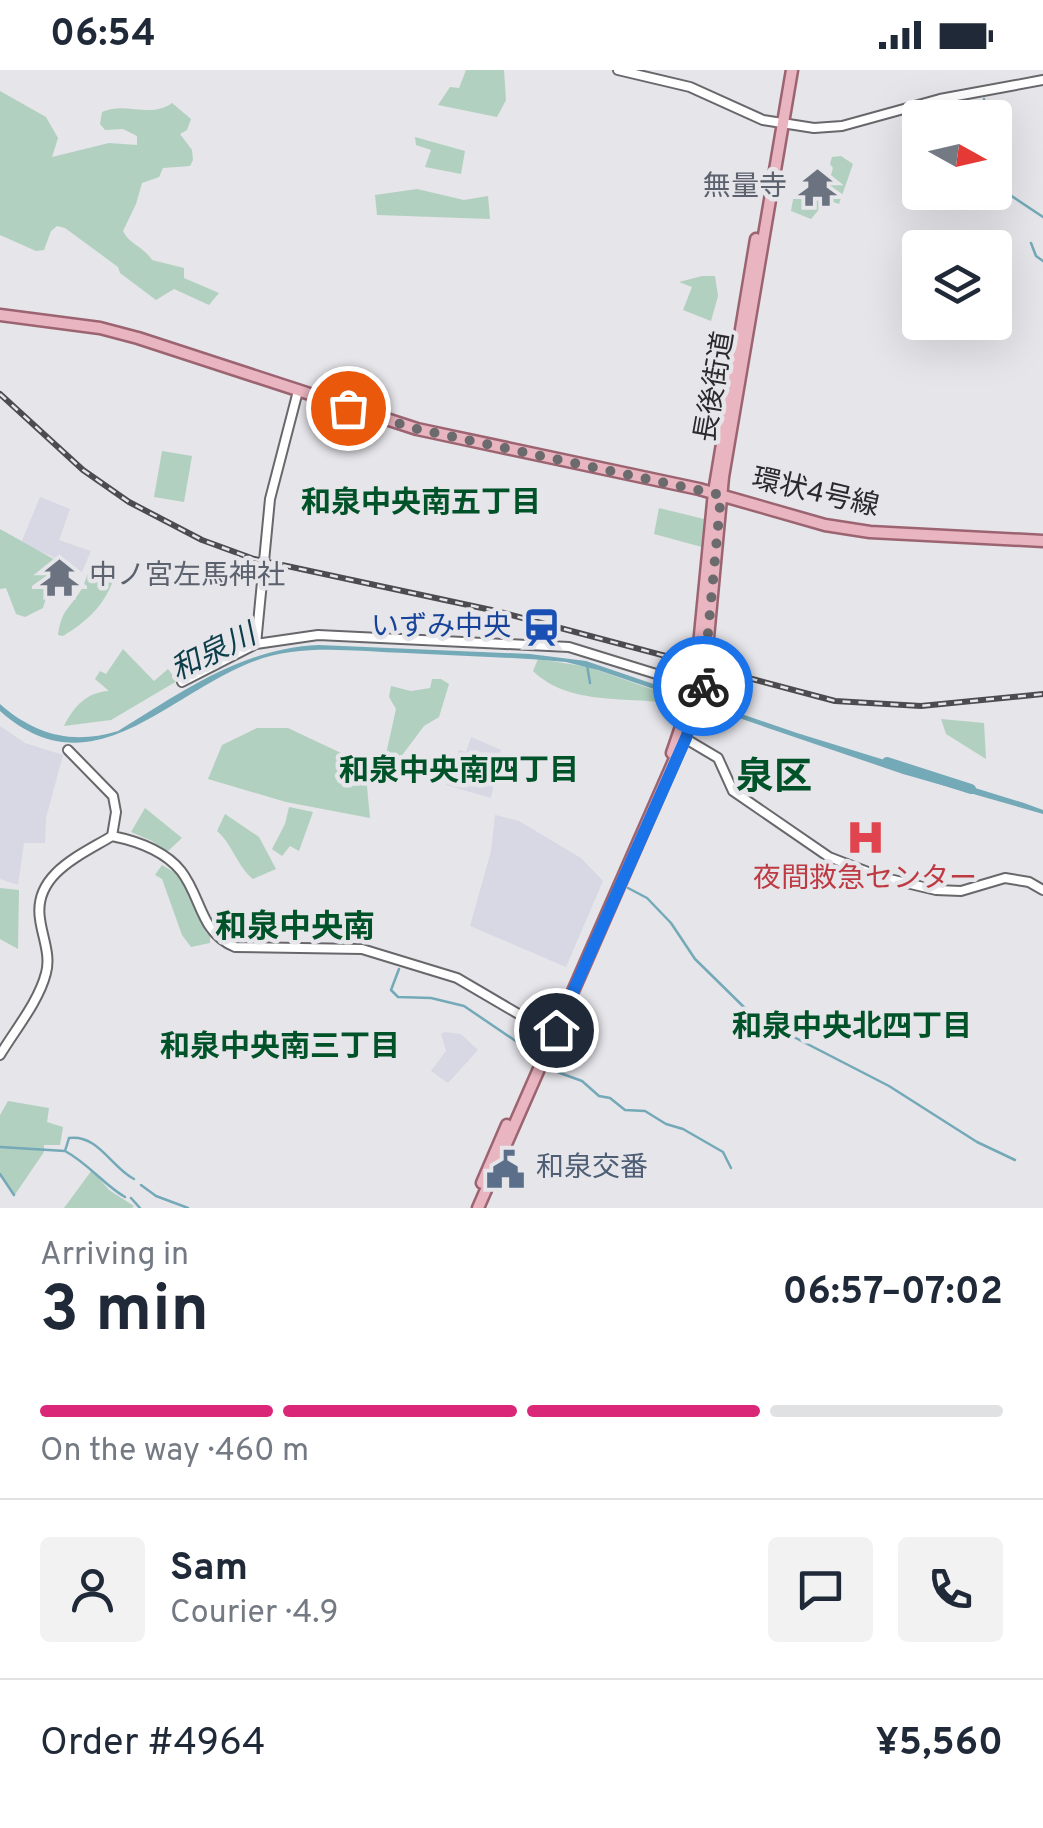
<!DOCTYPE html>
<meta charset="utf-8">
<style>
body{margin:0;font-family:Overpass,"Noto Sans JP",sans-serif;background:#f2f2f3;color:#1f2937;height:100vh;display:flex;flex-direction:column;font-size:38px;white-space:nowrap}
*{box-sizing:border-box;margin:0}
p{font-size:32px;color:#747a83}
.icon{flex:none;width:55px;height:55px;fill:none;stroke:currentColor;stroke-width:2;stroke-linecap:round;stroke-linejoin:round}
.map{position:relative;height:1138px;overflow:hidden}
.sheet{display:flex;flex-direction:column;background:#fff;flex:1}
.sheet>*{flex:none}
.needle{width:65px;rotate:98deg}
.fabs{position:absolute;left:902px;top:30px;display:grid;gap:20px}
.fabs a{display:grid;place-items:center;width:110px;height:110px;border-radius:10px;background:#fff;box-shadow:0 10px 40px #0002;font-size:50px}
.pin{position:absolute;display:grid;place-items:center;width:85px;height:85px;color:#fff;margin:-42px;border:5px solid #fff;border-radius:50%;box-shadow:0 2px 10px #0007}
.courier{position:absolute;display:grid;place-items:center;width:100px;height:100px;margin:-50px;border:8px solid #1a73e8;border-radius:50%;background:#fff;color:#222;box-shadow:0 2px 12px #0007}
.headline em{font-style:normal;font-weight:700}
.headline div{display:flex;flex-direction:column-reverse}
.headline{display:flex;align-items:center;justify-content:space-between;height:170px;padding:0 40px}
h1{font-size:65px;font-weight:700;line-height:75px}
.bar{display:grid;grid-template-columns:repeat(4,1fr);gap:15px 10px;align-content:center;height:120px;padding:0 40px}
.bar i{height:12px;border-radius:8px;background:#e0e1e3}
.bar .current{background:#db2777}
.bar p{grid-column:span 4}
.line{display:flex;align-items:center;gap:25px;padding:0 40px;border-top:2px solid #e0e1e3}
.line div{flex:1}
.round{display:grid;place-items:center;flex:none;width:105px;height:105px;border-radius:10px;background:#f2f2f3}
.status{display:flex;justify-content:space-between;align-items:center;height:70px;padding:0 50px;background:#fff;direction:ltr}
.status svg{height:28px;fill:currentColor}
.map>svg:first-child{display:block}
.built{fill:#d8d8e4}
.green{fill:#b2d0bf}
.water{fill:#74a9b8}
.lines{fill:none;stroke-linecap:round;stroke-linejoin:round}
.stream{stroke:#74a9b8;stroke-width:2.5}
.river{stroke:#74a9b8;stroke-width:10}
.tertiary-casing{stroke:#68686c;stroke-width:12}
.primary-casing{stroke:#9c6471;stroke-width:15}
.tertiary{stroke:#fff;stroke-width:8}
.primary{stroke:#e9b5c0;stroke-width:10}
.rail-casing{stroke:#4c4c4e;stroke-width:6}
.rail{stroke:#e5e5ea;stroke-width:2.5;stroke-dasharray:8;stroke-linecap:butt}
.done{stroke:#6b6b6e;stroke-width:10;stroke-dasharray:0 18}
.route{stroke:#1a73e8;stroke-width:12}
.labels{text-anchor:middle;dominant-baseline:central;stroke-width:9;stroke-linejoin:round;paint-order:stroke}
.worship-label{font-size:28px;fill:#5b616d;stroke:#e5e5ea;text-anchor:end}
.street-label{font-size:28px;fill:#2a2a2c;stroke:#e5e5ea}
.transit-label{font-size:28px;fill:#164399;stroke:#e5e5ea;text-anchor:end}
.health-label{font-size:28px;fill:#be3a42;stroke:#e5e5ea}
.service-label{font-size:28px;fill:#4e5e75;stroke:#e5e5ea;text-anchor:start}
.neighbourhood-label{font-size:30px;font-weight:bold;fill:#005228;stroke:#e5e5ea}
.water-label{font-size:30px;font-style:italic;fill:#0c3d49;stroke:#e5e5ea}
.quarter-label{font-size:32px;font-weight:bold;fill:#005228;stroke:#e5e5ea}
.district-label{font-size:38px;font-weight:bold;fill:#005228;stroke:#e5e5ea}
</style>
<div class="status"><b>06:54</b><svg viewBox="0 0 49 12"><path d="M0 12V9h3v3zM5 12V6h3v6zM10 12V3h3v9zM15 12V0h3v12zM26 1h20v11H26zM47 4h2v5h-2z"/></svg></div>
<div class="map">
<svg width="1043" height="1138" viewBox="0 0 1043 1138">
<rect width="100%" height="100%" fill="#e5e5ea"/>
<path class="built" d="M40,427L70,439L59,470L91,481L81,504L51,486L21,473Z
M0,656L25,673L63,685L46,748L45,773H24L18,815L0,809Z
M471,667L501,680L491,728L446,715L459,680L466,682Z
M495,745L519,751L581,788L603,811L566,897L470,856L491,781Z
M445,962L461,964L478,980L448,1013L431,1001L446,981L441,964Z"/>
<path class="green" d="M466,0H504L506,30L497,47L438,35L450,17L459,18Z
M0,21L46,47L58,68L52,87L109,73L137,75V66L123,59L105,60L100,54L102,42C126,31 150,49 172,33L191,49L187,60L180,64L192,80L193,90L190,96L163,98L159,107L142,113L136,134L123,161C129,174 144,177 152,190L184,198V208L219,223L209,235L174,219L156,230L120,203L118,197L65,158L57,156L51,161L44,180L36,181L0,165Z
M415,67L465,81L461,104L425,97L431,80L416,75Z
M841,86L853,94L839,134L827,130L811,149L791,141L794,124L824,129L833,98L830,94L832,87Z
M417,119L464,130L488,126L490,149L377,145L375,125Z
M702,206H715L718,226L711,251L683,240L692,217L679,212Z
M162,381L192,386L184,432L154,427Z
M659,438L704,449L702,477L654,464Z
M0,459L57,491L43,538L25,547L16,544L6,518L0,519Z
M92,497L109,504L113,511C103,537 86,552 63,566L58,565C62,538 69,540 81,520C87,511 85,505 92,497Z
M123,579L154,611L168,599L177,611L111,650L64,656C74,636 87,622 109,621L95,609L100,601L106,604Z
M538,589L589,597L685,631L683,636C635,624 572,639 533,601Z
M432,609H441L449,614L439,647L424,656L400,688L386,684L396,639L389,627L391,616L411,621L430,618Z
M941,649L984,653L986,689L946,664Z
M257,658H288L358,691L366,706L370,748L286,732L208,709L222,675Z
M289,737L313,742L299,781L290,776L282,786L272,779L285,754Z
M145,738L182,768L167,782L152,771L131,762Z
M225,744L259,767L276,799L253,809C237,796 233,775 217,761Z
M162,795L182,807L206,863L210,865V873L191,877L182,865L162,809L155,805Z
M0,818L19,820L18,879L0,869Z
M8,1031L49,1038L47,1052L63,1057L60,1075H44V1082L14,1126L0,1106V1045Z
M92,1100L109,1120L134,1136L132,1138H64Z"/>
<path class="water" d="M319,575L530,584L586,591L797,663L1024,733L1043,740V744L903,704L598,600L566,592C513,587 459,586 406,583C368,582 329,577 291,582C186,594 105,734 0,641V634C35,665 73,675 118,661C182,622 242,578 319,575Z"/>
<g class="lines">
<path class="stream" d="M984,29L986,48
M995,115L1043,147
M1031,173L1036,186L1043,191
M587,595L590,613
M628,818L647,828L671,853L695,889L753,946L889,1016L977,1072L1015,1090
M399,899L391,920L398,927L431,928L464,936L526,978
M549,999L582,1011L599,1026L610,1028L625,1040L645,1041L666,1054L683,1059L723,1082L731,1098
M0,1077L65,1081L69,1068C98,1064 111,1097 134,1109
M65,1081C89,1094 103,1114 125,1127
M0,1104L14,1125
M141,1115L156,1126L188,1138
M131,1128L140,1138"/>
<path class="river" d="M887,692L971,719"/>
<defs>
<path id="tertiary" d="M618,0L690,17L763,50L814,58L842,56L940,29L1043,10
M256,574L270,429L298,321
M182,612L256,574L318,565L569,577L695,616
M681,666L718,688L733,721L829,787L881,807L936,820L961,821L1005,808L1029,812L1043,820
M68,680L113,726L116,742L112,766
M0,985C15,960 39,931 46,903C51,885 42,866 40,849C33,804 81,785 112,766C137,771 164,780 181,801C202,828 200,863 235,877L362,879L457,908L539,956L550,958"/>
<path id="primary" d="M0,245L100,258L138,268L417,359L699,419L825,455L870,462L1043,471
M672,683L695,616L714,422L756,169
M482,1113L507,1055
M478,1138L698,636L705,600L723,407L792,0"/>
</defs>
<use href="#tertiary" class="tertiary-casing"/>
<use href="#primary" class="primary-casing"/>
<use href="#tertiary" class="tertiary"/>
<use href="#primary" class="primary"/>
<defs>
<path id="rail" d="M0,324L83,400L129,432L202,470L254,489L496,541L835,631L921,636L1043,624"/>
</defs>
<use href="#rail" class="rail-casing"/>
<use href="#rail" class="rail"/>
</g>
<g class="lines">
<path class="done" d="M348,338L417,359L721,425L703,616"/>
<path class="route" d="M556,960L686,668L703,616"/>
</g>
<defs>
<symbol id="temple-bare" viewBox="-9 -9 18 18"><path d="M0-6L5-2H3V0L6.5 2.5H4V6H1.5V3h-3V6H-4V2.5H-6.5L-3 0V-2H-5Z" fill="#6b7280" stroke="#e5e5ea" stroke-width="2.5" paint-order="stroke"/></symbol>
<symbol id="station-bare" viewBox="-9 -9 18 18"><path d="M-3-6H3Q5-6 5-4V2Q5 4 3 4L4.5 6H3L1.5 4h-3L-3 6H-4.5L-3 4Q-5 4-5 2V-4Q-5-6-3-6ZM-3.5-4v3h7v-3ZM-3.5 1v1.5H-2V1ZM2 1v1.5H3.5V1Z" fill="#1a4fb4" stroke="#e5e5ea" stroke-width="2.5" paint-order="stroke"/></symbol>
<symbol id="hospital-bare" viewBox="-9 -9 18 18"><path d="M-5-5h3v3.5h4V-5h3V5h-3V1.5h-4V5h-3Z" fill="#e0444e" stroke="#e5e5ea" stroke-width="2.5" paint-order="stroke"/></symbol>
<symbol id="civic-bare" viewBox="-9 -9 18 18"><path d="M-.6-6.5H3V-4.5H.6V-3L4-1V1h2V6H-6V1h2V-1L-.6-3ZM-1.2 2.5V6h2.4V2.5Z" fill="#5c6f8a" stroke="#e5e5ea" stroke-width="2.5" paint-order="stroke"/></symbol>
</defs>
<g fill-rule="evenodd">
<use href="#temple-bare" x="790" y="90" width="55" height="55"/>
<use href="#temple-bare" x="32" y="480" width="55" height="55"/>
<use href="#station-bare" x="514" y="530" width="55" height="55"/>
<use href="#hospital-bare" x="838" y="740" width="55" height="55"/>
<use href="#civic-bare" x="478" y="1072" width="55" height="55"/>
</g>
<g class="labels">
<g class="worship-label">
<text x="787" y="118">無量寺</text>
<text x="89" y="507" text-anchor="start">中ノ宮左馬神社</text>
</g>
<g class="street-label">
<text transform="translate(716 317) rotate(-80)">長後街道</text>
<text transform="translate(815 424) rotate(13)">環状4号線</text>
</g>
<g class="transit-label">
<text x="511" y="558">いずみ中央</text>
</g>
<g class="health-label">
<text x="865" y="810">夜間救急センター</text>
</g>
<g class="service-label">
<text x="536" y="1099">和泉交番</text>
</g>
<g class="neighbourhood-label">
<text x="421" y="434">和泉中央南五丁目</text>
<text x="459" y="702">和泉中央南四丁目</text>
<text x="852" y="958">和泉中央北四丁目</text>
<text x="280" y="978">和泉中央南三丁目</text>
</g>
<g class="water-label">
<text transform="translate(214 584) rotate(-26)">和泉川</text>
</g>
<g class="quarter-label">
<text x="295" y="859">和泉中央南</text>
</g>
<g class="district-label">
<text x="774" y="709">泉区</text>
</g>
</g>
</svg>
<div class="fabs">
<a><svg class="needle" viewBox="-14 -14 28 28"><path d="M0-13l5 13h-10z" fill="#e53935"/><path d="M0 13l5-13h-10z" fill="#747a83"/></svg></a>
<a><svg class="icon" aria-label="layers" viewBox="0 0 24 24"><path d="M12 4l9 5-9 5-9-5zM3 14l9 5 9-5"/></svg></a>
</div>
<div class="pin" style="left:348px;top:338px;background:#ea580c"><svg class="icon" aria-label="bag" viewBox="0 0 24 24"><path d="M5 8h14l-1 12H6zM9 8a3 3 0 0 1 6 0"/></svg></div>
<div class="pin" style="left:556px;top:960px;background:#1f2937"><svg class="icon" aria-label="home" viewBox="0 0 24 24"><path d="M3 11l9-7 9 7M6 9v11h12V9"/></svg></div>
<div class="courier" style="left:703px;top:616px"><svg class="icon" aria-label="bike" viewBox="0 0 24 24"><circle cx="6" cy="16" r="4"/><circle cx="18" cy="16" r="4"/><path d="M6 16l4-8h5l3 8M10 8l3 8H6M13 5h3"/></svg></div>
</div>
<section class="sheet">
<div class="headline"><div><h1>3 min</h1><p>Arriving in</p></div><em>06:57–07:02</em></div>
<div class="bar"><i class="current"></i><i class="current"></i><i class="current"></i><i></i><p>On the way · 460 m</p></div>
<div class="line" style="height:180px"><a class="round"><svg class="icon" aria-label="person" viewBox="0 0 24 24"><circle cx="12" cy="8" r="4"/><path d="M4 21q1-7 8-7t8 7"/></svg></a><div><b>Sam</b><p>Courier · 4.9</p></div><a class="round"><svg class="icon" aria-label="chat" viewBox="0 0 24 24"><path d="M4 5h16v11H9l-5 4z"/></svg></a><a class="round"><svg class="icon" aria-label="phone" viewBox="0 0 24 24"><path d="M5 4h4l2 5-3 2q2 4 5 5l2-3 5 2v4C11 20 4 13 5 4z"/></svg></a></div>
<div class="line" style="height:130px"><div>Order #4964</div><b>¥5,560</b></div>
</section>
